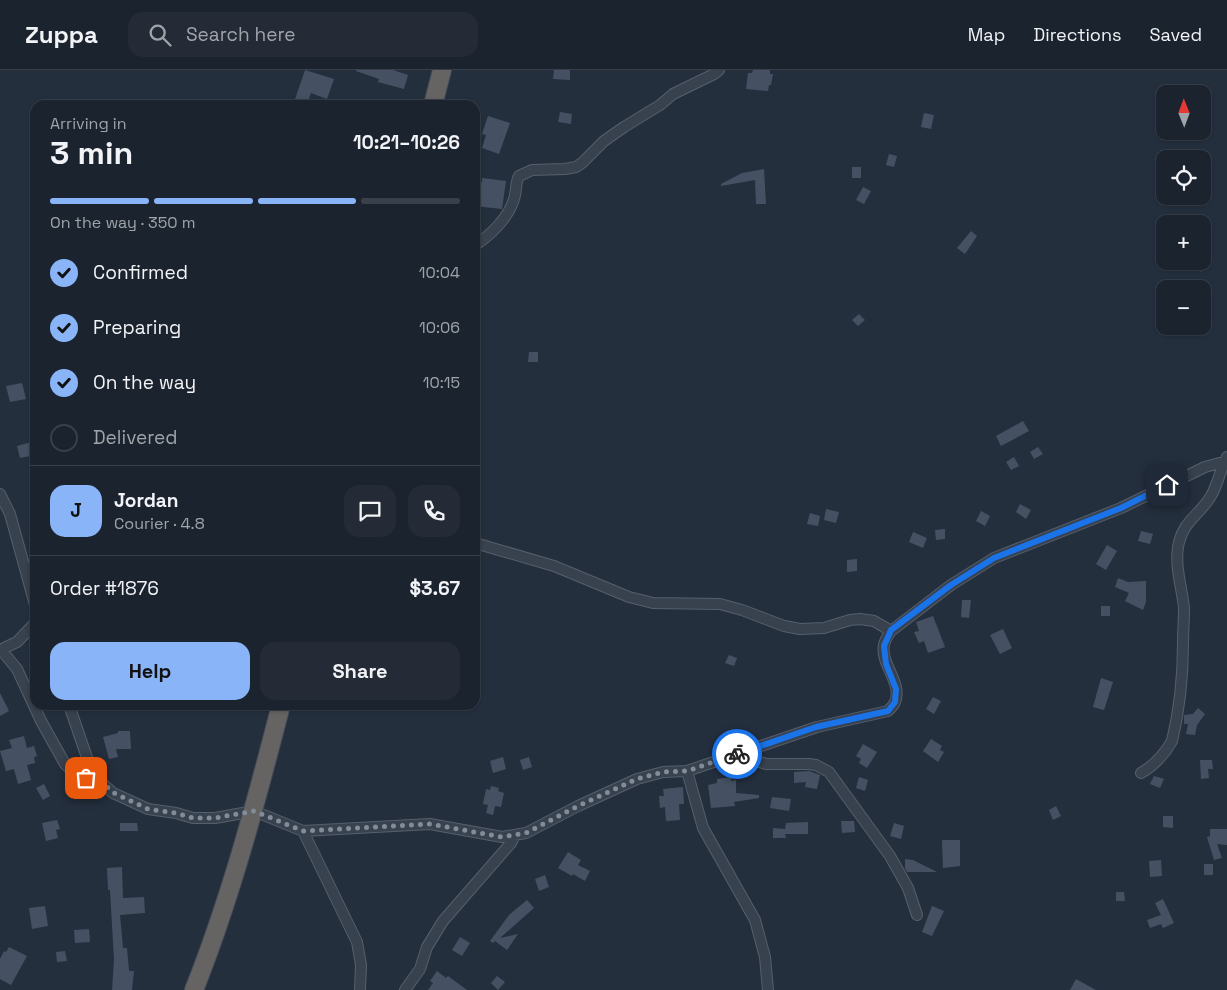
<!DOCTYPE html>
<meta charset="utf-8">
<style>
body{margin:0;font-family:"Space Grotesk",sans-serif;background:#242b36;color:#f1f3f6;height:100vh;display:flex;flex-direction:column;font-size:19px;white-space:nowrap}
*{box-sizing:border-box;margin:0}
p{font-size:16px;color:#a0a4aa}
.icon{flex:none;width:28px;height:28px;fill:none;stroke:currentColor;stroke-width:2;stroke-linecap:round;stroke-linejoin:round}
.map{position:relative;flex:1;overflow:hidden}
.sheet{position:absolute;left:30px;top:30px;width:450px;height:610px;display:flex;flex-direction:column;background:#1b232e;border-radius:15px;box-shadow:0 1px 4px #0004,0 0 0 1px #39404a}
.sheet>*{flex:none}
.needle{width:32px;rotate:359deg}
.fabs{position:absolute;left:1156px;top:15px;display:grid;gap:10px}
.fabs a{display:grid;place-items:center;width:55px;height:55px;border-radius:10px;background:#1b232e;box-shadow:0 1px 4px #0004,0 0 0 1px #39404a;font-size:25px}
.pin{position:absolute;display:grid;place-items:center;width:42px;height:42px;color:#fff;margin:-21px;border-radius:10px;box-shadow:0 2px 8px #0006}
.courier{position:absolute;display:grid;place-items:center;width:50px;height:50px;margin:-25px;border:4px solid #1a73e8;border-radius:50%;background:#fff;color:#222;box-shadow:0 1px 6px #0007}
.summary em{font-style:normal;font-weight:600}
.summary div{display:flex;flex-direction:column-reverse}
.summary{display:flex;align-items:center;justify-content:space-between;height:85px;padding:0 20px}
h1{font-size:32px;font-weight:600;line-height:38px}
.bar{display:grid;grid-template-columns:repeat(4,1fr);gap:8px 5px;align-content:center;height:60px;padding:0 20px}
.bar i{height:6px;border-radius:4px;background:#39404a}
.bar .selected{background:#8ab4f8}
.bar p{grid-column:span 4}
.line{display:flex;align-items:center;gap:12px;padding:0 20px;border-top:1px solid #39404a}
.line div{flex:1}
.round{display:grid;place-items:center;flex:none;width:52px;height:52px;border-radius:15px;background:#242b36}
ol{padding:0 20px;list-style:none}
li{display:flex;align-items:center;gap:15px;height:55px}
li p{margin-inline-start:auto}
li .icon{padding:5px;border-radius:50%;background:#8ab4f8;color:#111;stroke-width:4}
li:last-child{color:#a0a4aa}
li i{width:28px;height:28px;border:2px solid #39404a;border-radius:50%}
.cta{display:flex;gap:10px;margin-top:auto;padding:10px 20px}
.cta a{flex:1;height:58px;border-radius:15px;background:#8ab4f8;color:#111;font-size:20px;font-weight:600;line-height:58px;text-align:center}
.cta a+a{background:#242b36;color:#f1f3f6}
header{display:flex;align-items:center;gap:30px;box-sizing:border-box;height:70px;padding:0 25px;background:#1b232e;border-bottom:1px solid #39404a}
header strong{font-size:24px}
nav{display:flex;gap:28px;margin-inline-start:auto;font-size:18px}
.search{width:350px;height:45px;background:#242b36;display:flex;align-items:center;gap:12px;box-sizing:border-box;padding:0 18px;border-radius:15px;color:#a0a4aa;font-size:19px}
.map>svg:first-child{display:block}
.building{fill:#455162}
.lines{fill:none;stroke-linecap:round;stroke-linejoin:round}
.minor-casing{stroke:#565f6c;stroke-width:12}
.trunk-casing{stroke:#434c59;stroke-width:20}
.minor{stroke:#38414e;stroke-width:10}
.trunk{stroke:#656462;stroke-width:18}
.done{stroke:#828b98;stroke-width:5;stroke-dasharray:0 9}
.route{stroke:#1a73e8;stroke-width:6}
</style>
<header>
<strong>Zuppa</strong>
<div class="search"><svg class="icon" aria-label="search" viewBox="0 0 24 24"><circle cx="10" cy="10" r="6"/><path d="M15 15l6 6"/></svg>Search here</div>
<nav><a>Map</a><a>Directions</a><a>Saved</a></nav>
</header>
<div class="map">
<svg width="1227" height="920" viewBox="0 0 1227 920">
<rect width="100%" height="100%" fill="#242f3e"/>
<path class="building" d="M305,0L334,9L327,29L311,23L307,35H293Z
M356,0H393L408,5L404,19L378,12L379,9L356,1Z
M554,0H570V10L553,9Z
M753,0H770V4H773L771,15H769L768,21L746,19L748,3H752Z
M560,42L572,44L571,54L558,52Z
M924,43L934,45L931,59L921,57Z
M488,46L510,53L499,84L482,78L486,65L482,64Z
M889,84L897,86L894,97L886,95Z
M852,97H861V108H852Z
M764,99L766,134H756L755,110L721,116V114L742,103Z
M482,108L506,111L502,139L475,136L478,112H482Z
M863,117L871,121L864,134L856,130Z
M971,161L977,166L965,184L957,178Z
M1203,187L1210,192L1201,202L1195,196L1199,191H1202Z
M859,244L865,250L858,256L852,250Z
M529,282H538V292H528Z
M22,313L26,329L10,332L6,316Z
M1023,351L1029,361L1001,376L996,366Z
M35,371V385L20,388L17,376Z
M1038,377L1043,384L1034,389L1030,382Z
M1014,387L1019,396L1011,400L1006,392Z
M1020,434L1031,440L1026,449L1016,442Z
M826,439L839,442L836,453L824,450Z
M981,441L990,446L985,456L976,451Z
M810,443L820,446L818,456L807,454Z
M945,459V469L936,470L935,460Z
M1141,461L1153,464L1150,474L1138,471Z
M913,462L927,468L923,478L909,472Z
M1107,475L1117,481L1106,500L1096,494Z
M857,489V501L847,502V490Z
M1118,508L1128,512L1146,511V532L1143,540L1125,531L1129,523L1115,517Z
M962,530H971L969,548L961,547Z
M1101,536H1110V546H1101Z
M933,546L945,577L928,583L924,571L919,573L914,562L919,561L916,552Z
M1003,559L1012,578L1000,584L990,565Z
M729,585L737,588L734,596L725,593Z
M1101,608L1113,612L1104,640L1093,637Z
M0,623L9,641L0,646Z
M933,627L941,631L934,644L926,639Z
M1198,638L1205,644L1197,655L1195,665L1186,664L1188,654H1184V645L1193,644Z
M118,661H130L131,679H116L118,687L109,689L103,667L118,663Z
M24,666L27,678L34,676L37,686L34,687L35,693L27,695L31,710L18,714L14,699L6,701L0,681L12,678L9,670Z
M931,669L942,676L940,680L944,682L938,692L923,681Z
M863,674L877,682L867,698L859,693L861,689L856,686Z
M503,687L506,699L493,703L490,691Z
M529,687L532,697L523,700L520,690Z
M1200,690H1212L1213,699H1208L1209,708L1201,709Z
M809,701L820,705L817,719L805,717L806,712L794,713V702Z
M1154,706L1164,709L1160,718L1150,714Z
M731,707V711L736,710V723L759,725V728L734,732L735,736L711,738L708,715L717,713V709Z
M859,707L868,710L865,721L856,718Z
M44,714L50,726L43,730L36,718Z
M491,716L499,718L498,721L504,723L501,737L495,736L493,745L486,743L488,735L483,734L486,719L490,720Z
M683,717L684,734H679L680,750L666,751L665,737L660,738L659,726H664L663,719Z
M772,727L791,729L789,741L770,738Z
M1056,736L1061,746L1053,750L1049,740Z
M1163,746H1173V758L1163,757Z
M57,750L60,759L56,760L58,768L46,771L42,753Z
M841,751H854L855,762L842,763Z
M808,752V764H785L786,768H773V758L785,759L786,753Z
M120,753H137L138,761H120Z
M894,753L904,756L901,769L890,766Z
M1210,759H1227V775L1217,774L1222,788L1214,790L1207,767L1210,766Z
M942,770H960V796L943,798Z
M568,782L581,790L578,795L590,801L585,811L573,804L572,806L558,798Z
M905,789L913,790L937,802H907L905,798Z
M1161,790L1162,806L1150,807L1149,791Z
M1204,794H1213V805H1204Z
M122,797L123,828L144,827L145,843L120,845L123,878H127L129,901H134L132,920H112L114,890L110,820H108L107,798Z
M545,805L549,817L539,821L535,809Z
M1116,822H1124L1125,831H1116Z
M1163,829L1174,853L1163,858L1161,854L1150,858L1147,850L1161,845L1155,833Z
M527,830L534,838L500,868L518,864L507,880L495,871L493,873L490,871L509,845Z
M45,836L48,856L32,859L29,838Z
M932,836L944,841L932,866L922,862Z
M89,859L90,872L75,873L74,860Z
M460,867L470,873L462,886L452,880Z
M9,877L27,886L11,915L0,909V889L4,881L6,882Z
M65,881L67,891L57,892L56,882Z
M437,901L446,908L448,906L467,920H428L433,913L430,911Z
M497,906L505,912L498,920L491,913Z
M1076,909L1096,920H1070Z"/>
<g class="lines">
<defs>
<path id="minor" d="M475,175C490,166 509,147 514,129C517,121 515,113 519,106L532,100L565,99L576,97L582,93L604,71L624,57L660,35L673,24L714,4L719,0
M0,424L10,444L35,535
M475,473L554,496L629,527L653,533L720,534L742,540L784,556L800,559L824,558L850,550L860,549L874,551L891,561
M35,553L17,572L4,578L3,582L17,599L41,651L65,694L73,702L86,708L93,705
M69,635L93,705L113,723L148,739L176,743L193,748H215L254,741L303,761L430,754L502,767L526,763L578,736L637,709L663,702L687,701L817,657L888,641C890,639 894,635 895,632C903,613 880,594 884,575C885,570 888,565 891,561L951,515L994,488L1121,438L1205,397L1227,391
M736,684L766,694H809L816,695L829,702L890,786L908,818L917,845
M687,701L703,758L755,850L765,887L768,920
M1141,703C1155,695 1164,685 1172,671C1180,638 1183,606 1183,573C1183,561 1184,550 1184,538C1182,518 1175,498 1178,477C1183,450 1199,446 1211,426C1218,414 1220,400 1227,387
M303,761L357,872L361,895L360,920
M405,920L420,899L427,877L443,851L511,773L515,765"/>
<path id="trunk" d="M433,35L442,0
M194,920C231,827 256,732 281,635"/>
</defs>
<use href="#minor" class="minor-casing"/>
<use href="#trunk" class="trunk-casing"/>
<use href="#minor" class="minor"/>
<use href="#trunk" class="trunk"/>
</g>
<g class="lines">
<path class="done" d="M86,708L93,705L114,723L148,739L176,743L193,748H215L254,741L303,761L430,754L502,767L526,763L578,736L637,709L663,702L687,701L737,684"/>
<path class="route" d="M737,684L816,657L888,641L895,632L896,619L886,594L884,576L891,560L951,515L994,488L1121,438L1167,415"/>
</g>
</svg>
<div class="fabs">
<a><svg class="needle" viewBox="-14 -14 28 28"><path d="M0-13l5 13h-10z" fill="#e53935"/><path d="M0 13l5-13h-10z" fill="#a0a4aa"/></svg></a>
<a><svg class="icon" aria-label="locate" viewBox="0 0 24 24"><circle cx="12" cy="12" r="6"/><path d="M12 2v4M12 18v4M2 12h4M18 12h4"/></svg></a>
<a>+</a>
<a>−</a>
</div>
<div class="pin" style="left:86px;top:708px;background:#ea580c"><svg class="icon" aria-label="bag" viewBox="0 0 24 24"><path d="M5 8h14l-1 12H6zM9 8a3 3 0 0 1 6 0"/></svg></div>
<div class="pin" style="left:1167px;top:415px;background:#1f2937"><svg class="icon" aria-label="home" viewBox="0 0 24 24"><path d="M3 11l9-7 9 7M6 9v11h12V9"/></svg></div>
<div class="courier" style="left:737px;top:684px"><svg class="icon" aria-label="bike" viewBox="0 0 24 24"><circle cx="6" cy="16" r="4"/><circle cx="18" cy="16" r="4"/><path d="M6 16l4-8h5l3 8M10 8l3 8H6M13 5h3"/></svg></div>
<section class="sheet">
<div class="summary"><div><h1>3 min</h1><p>Arriving in</p></div><em>10:21–10:26</em></div>
<div class="bar"><i class="selected"></i><i class="selected"></i><i class="selected"></i><i></i><p>On the way · 350 m</p></div>
<ol>
<li><svg class="icon" aria-label="check" viewBox="0 0 24 24"><path d="M5 12l5 5 9-10"/></svg>Confirmed<p>10:04</p></li>
<li><svg class="icon" aria-label="check" viewBox="0 0 24 24"><path d="M5 12l5 5 9-10"/></svg>Preparing<p>10:06</p></li>
<li><svg class="icon" aria-label="check" viewBox="0 0 24 24"><path d="M5 12l5 5 9-10"/></svg>On the way<p>10:15</p></li>
<li><i></i>Delivered</li>
</ol>
<div class="line" style="height:90px"><b class="round" style="background:#8ab4f8;color:#111">J</b><div><b>Jordan</b><p>Courier · 4.8</p></div><a class="round"><svg class="icon" aria-label="chat" viewBox="0 0 24 24"><path d="M4 5h16v11H9l-5 4z"/></svg></a><a class="round"><svg class="icon" aria-label="phone" viewBox="0 0 24 24"><path d="M5 4h4l2 5-3 2q2 4 5 5l2-3 5 2v4C11 20 4 13 5 4z"/></svg></a></div>
<div class="line" style="height:65px"><div>Order #1876</div><b>$3.67</b></div>
<div class="cta"><a>Help</a><a>Share</a></div>
</section>
</div>
